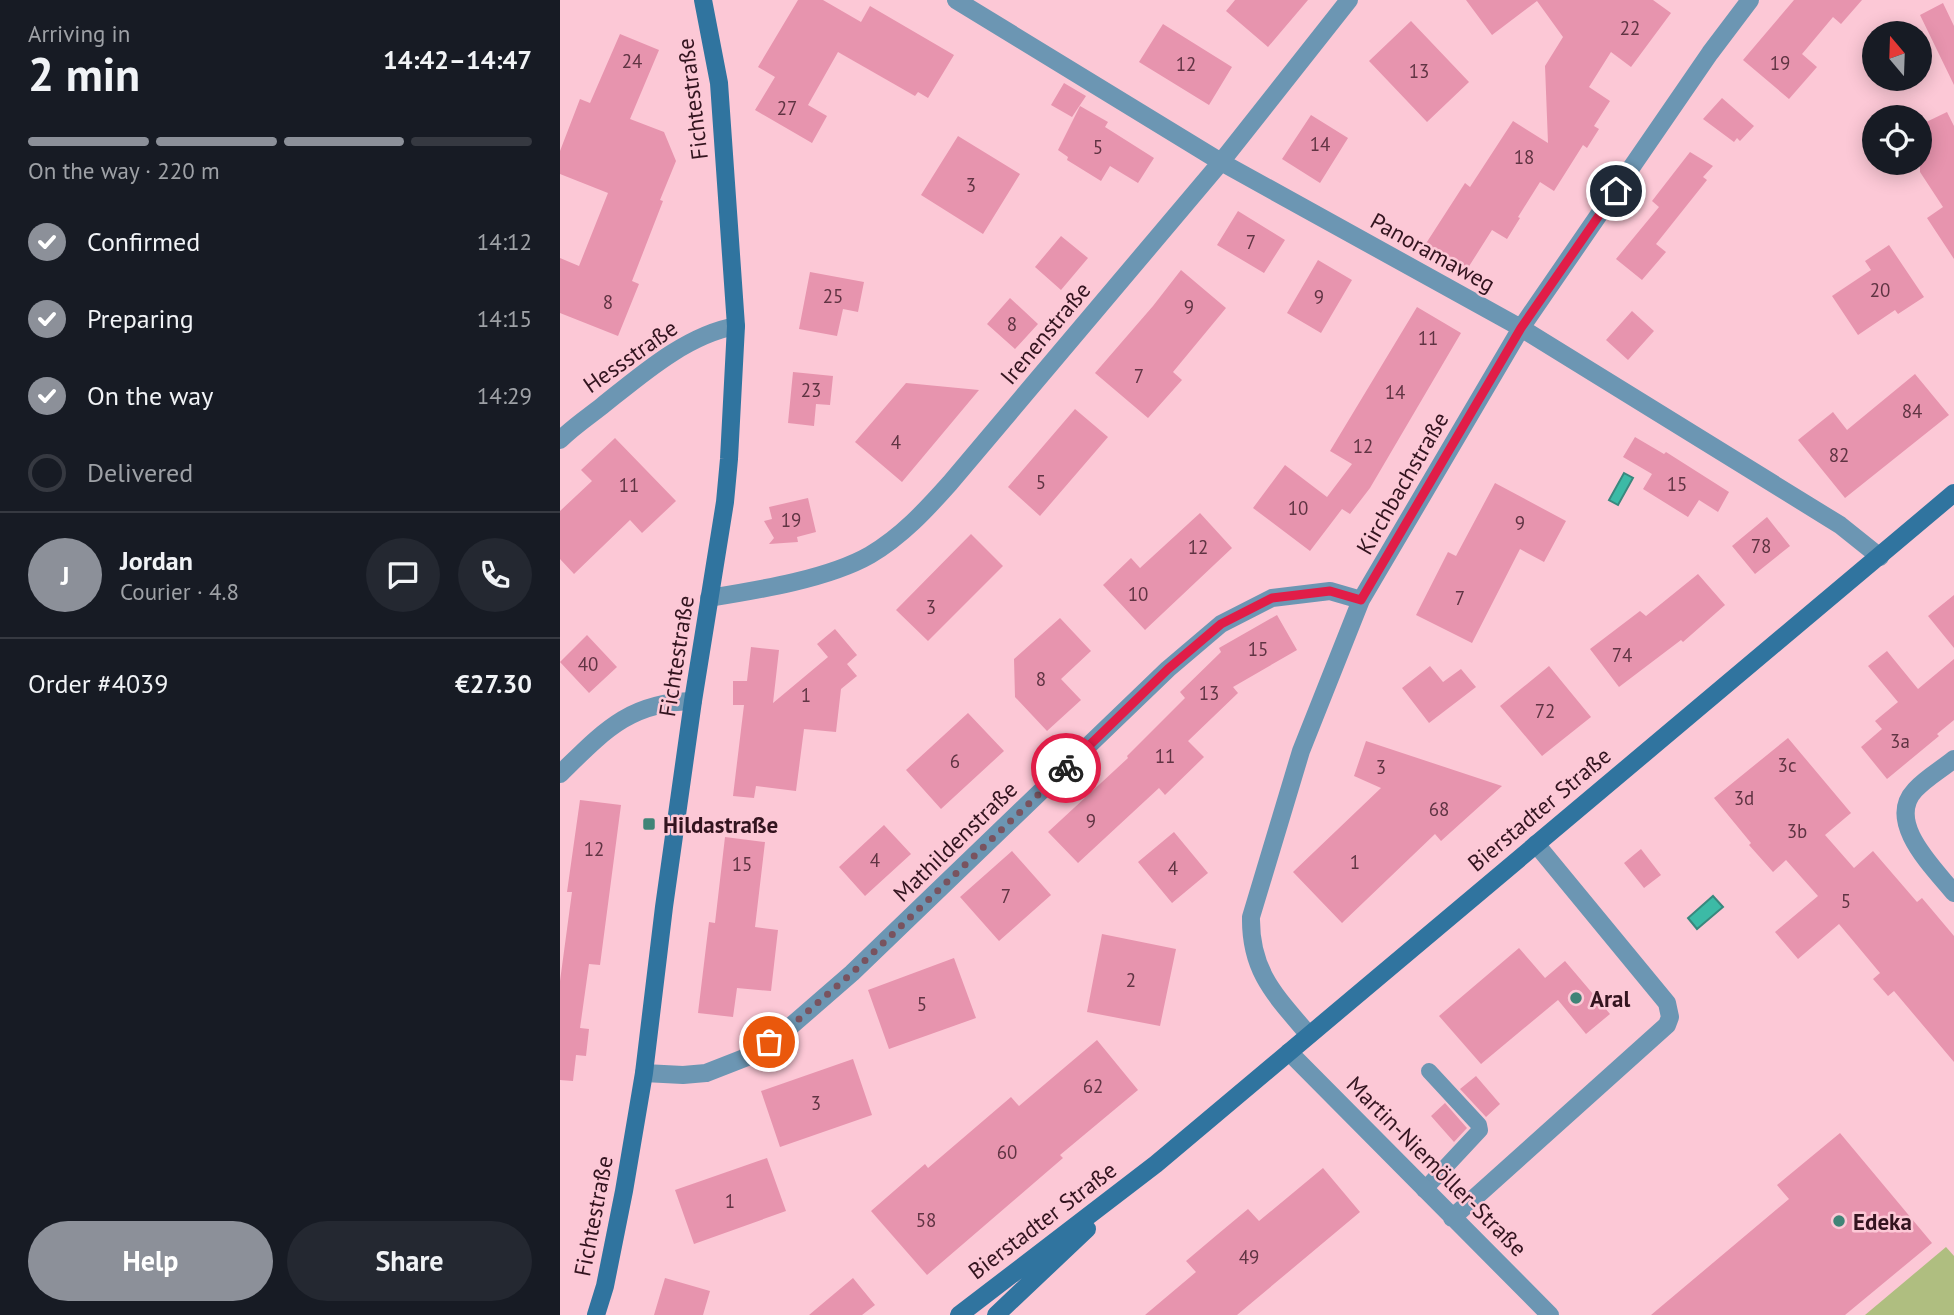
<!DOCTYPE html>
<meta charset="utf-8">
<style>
body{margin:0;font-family:"PT Sans",sans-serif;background:#242831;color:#f1f3f6;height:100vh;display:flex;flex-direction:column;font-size:26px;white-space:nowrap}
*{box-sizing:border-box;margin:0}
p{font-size:23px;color:#9ea1a6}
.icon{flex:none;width:38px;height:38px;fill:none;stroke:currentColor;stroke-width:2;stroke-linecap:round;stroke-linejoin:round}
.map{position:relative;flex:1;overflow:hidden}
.details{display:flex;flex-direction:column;background:#171b24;width:560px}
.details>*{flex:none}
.needle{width:46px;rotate:341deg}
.buttons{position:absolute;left:1302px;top:21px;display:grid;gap:14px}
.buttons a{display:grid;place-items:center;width:70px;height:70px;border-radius:50%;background:#171b24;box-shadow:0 4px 18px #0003;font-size:35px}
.pin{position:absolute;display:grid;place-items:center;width:60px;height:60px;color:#fff;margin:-30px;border:4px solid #fff;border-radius:50%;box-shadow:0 2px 7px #0007}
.courier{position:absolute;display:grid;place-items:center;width:70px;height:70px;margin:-35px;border:5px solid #e11d48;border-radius:50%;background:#fff;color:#222;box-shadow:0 2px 9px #0007}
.overview em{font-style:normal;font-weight:700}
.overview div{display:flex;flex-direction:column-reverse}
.overview{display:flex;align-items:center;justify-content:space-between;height:119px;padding:0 28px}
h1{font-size:46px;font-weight:700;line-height:52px}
.bar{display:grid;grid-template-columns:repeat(4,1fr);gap:10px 7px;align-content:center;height:84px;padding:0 28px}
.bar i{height:9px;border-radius:5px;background:#363941}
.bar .current{background:#8c9099}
.bar p{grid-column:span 4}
.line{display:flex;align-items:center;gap:18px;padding:0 28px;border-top:2px solid #363941}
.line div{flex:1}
.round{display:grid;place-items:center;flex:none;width:74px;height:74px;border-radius:37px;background:#242831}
ol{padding:0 28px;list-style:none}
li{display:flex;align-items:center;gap:21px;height:77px}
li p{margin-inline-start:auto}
li .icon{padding:7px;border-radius:50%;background:#8c9099;color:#fff;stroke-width:4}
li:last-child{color:#9ea1a6}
li i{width:38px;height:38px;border:4px solid #363941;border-radius:50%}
.primary-button{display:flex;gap:14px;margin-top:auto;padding:14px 28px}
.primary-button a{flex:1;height:80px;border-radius:42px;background:#8c9099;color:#fff;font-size:28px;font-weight:700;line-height:80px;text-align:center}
.primary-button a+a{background:#242831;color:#f1f3f6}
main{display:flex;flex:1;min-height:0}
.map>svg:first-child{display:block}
.green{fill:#afbe80}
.water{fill:#3cbaa6;stroke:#39887e;stroke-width:2}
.building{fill:#e794ae}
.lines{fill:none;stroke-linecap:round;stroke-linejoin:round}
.lane{stroke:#6c96b3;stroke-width:16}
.street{stroke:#6c96b3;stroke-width:18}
.secondary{stroke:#30749f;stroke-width:18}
.done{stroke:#79535f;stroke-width:7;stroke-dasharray:0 12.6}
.route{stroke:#e11d48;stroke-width:9}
.poi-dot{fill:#408477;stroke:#fcc8d6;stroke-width:2.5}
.labels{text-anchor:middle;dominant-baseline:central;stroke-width:5;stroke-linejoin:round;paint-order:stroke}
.number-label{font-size:19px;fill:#603443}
.street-label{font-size:23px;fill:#33141f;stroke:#fcc8d6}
.poi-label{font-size:23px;font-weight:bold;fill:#33141f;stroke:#fcc8d6;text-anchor:start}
</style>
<main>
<section class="details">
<div class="overview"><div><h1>2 min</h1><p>Arriving in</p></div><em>14:42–14:47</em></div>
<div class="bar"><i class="current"></i><i class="current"></i><i class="current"></i><i></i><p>On the way · 220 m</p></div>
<ol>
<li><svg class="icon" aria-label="check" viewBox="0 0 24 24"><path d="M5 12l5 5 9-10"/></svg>Confirmed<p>14:12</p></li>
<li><svg class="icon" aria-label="check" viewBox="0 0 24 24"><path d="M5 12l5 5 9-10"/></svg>Preparing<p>14:15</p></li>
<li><svg class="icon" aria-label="check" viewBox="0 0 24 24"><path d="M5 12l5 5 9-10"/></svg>On the way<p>14:29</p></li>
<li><i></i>Delivered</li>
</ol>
<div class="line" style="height:126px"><b class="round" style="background:#8c9099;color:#fff">J</b><div><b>Jordan</b><p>Courier · 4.8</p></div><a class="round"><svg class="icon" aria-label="chat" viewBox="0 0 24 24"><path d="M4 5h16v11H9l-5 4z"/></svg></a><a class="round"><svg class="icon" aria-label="phone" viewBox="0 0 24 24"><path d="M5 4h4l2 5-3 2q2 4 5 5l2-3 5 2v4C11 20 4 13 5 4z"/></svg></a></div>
<div class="line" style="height:91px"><div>Order #4039</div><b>€27.30</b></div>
<div class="primary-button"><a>Help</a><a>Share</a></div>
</section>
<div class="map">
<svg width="1394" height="1315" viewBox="0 0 1394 1315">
<rect width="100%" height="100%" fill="#fcc8d6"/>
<path class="green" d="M1386,1247L1394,1256V1315H1305Z"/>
<path class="water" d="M1064,473L1073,478L1058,505L1049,500Z
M1153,896L1163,907L1137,929L1128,918Z"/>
<path class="building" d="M238,0H263L301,22L310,6L394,55L368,98L358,92L355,96L278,52L248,105L267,116L252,143L195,110L215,77L198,67Z
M675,0H748L708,47L666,11Z
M906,0H1093L1111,13L1071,67L1051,52L1029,87L1050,101L1034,126L1039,129L1027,148L1023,145L994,191L980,182L958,217L960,218L947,239L932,230L906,271L865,245L905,183L910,187L953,121L988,143L985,66L1003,37L977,1L932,35Z
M1234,0H1302L1281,24L1273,17L1242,54L1257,67L1229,99L1183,60Z
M1383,3L1394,26V85L1360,15Z
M851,21L909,82L867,122L809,61Z
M603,24L672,67L649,105L579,62Z
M60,34L99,50L70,119L104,132L116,161L100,200L103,201L72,281L79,284L58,336L0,313V258L19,266L48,193L0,174V151L20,99L30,103Z
M504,83L526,96L512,117L491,105Z
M1162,98L1194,126L1180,141L1177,138L1174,142L1143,119Z
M520,106L548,122L545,127L594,158L578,183L550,166L541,181L507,160L508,157L498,150Z
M1387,112L1394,126V259L1367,218L1383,207L1360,172V125Z
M751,115L788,138L760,183L722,159Z
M398,136L460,174L423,234L361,195Z
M1130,152L1153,166L1143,177L1147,180L1096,244L1106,252L1082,280L1056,259L1099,207L1092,201Z
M678,211L725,240L704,273L657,245Z
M501,236L528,258L501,290L475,267Z
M1329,245L1364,297L1338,314L1335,310L1298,335L1272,296L1311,270L1305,261Z
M758,260L792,280L761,333L727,313Z
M621,270L666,308L613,372L622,380L588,418L535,373L593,306Z
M250,272L304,282L298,312L283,309L277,336L239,329Z
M450,298L478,324L455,349L427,324Z
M857,307L901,333L810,488L790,514L782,509L750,551L693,508L725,465L767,497L792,464L770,451Z
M1072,311L1094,331L1068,360L1046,340Z
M233,372L273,376L270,405L256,404L254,426L228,423Z
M1355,374L1389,415L1285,498L1238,440L1273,412L1287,430Z
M346,383L419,390L342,482L295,442Z
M515,409L548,437L480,516L448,487Z
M1075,437L1104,454L1106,452L1169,492L1158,512L1139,500L1128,517L1083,489L1092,474L1063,457Z
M55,438L116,501L82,533L70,520L14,574L0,559V511L32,481L21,470Z
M935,483L1006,521L984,562L960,549L912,643L856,615L888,552L896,556Z
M248,498L256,532L237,537L238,542L209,544L214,538L204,521L212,519L209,507Z
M640,513L672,548L585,630L543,585L571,558L580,568Z
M1207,517L1230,546L1195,574L1172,546Z
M411,534L443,566L368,641L336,610Z
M1138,574L1165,605L1123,642L1121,640L1059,687L1030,649L1080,611L1086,616Z
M1394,595V648L1368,616Z
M717,615L737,650L673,687L678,693L628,741L644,757L605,795L599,788L518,863L488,832L568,758L567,756L625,698L620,692L661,652L659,648Z
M500,618L531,651L501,679L521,700L487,731L455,697L454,659Z
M275,629L297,655L287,664L297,676L281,689L276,732L244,729L236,791L196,786L194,798L173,796L184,705H173V681H187L191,647L219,650L213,703L268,657L257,644Z
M27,635L57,667L29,693L0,662Z
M1327,651L1358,689L1394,659V720L1377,734L1379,736L1327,779L1301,747L1322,729L1315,721L1338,702L1308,666Z
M870,666L883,682L901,669L916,687L869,723L842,688Z
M989,666L1031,717L982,756L940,706Z
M408,713L444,751L381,809L346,770Z
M1228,738L1291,813L1265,835L1294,868L1313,851L1357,902L1362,898L1394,936V1062L1334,991L1328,996L1313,979L1320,973L1279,924L1238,959L1215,932L1258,896L1226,860L1213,872L1189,845L1191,843L1154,798Z
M806,741L942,786L881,841L875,834L782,923L733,872L821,788L794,776Z
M20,800L61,805L40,965L29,964L20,1028L29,1029L26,1056L16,1055L13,1081L0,1080V981L12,892H7Z
M324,825L351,854L305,896L279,867Z
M614,832L648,873L612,903L578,862Z
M165,837L205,842L195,927L218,930L211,991L177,988L173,1017L138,1013L149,922L155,923Z
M1081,849L1101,875L1084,888L1064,863Z
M452,851L491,895L439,941L400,897Z
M542,934L616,949L600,1026L527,1012Z
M959,948L985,978L1005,961L1050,1014L1026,1034L998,1000L921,1064L879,1016Z
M394,958L416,1018L329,1049L308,990Z
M537,1040L578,1090L500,1155L503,1158L367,1275L311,1211L365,1164L368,1168L451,1097L459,1106Z
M293,1059L312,1115L220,1147L201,1091Z
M916,1076L940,1104L926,1117L900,1089Z
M885,1103L907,1128L894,1142L871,1116Z
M1280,1133L1372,1243L1285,1315H1091L1229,1199L1217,1185Z
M207,1158L226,1211L134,1244L115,1190Z
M763,1168L800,1212L677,1315H585L636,1272L626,1261L658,1234L688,1209L699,1221Z
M105,1278L150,1291L143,1315H94Z
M293,1278L315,1305L302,1315H249Z"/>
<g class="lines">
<path class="lane" d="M864,1190L920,1130L919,1125L869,1071"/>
<path class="street" d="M396,0L661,162L961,328L1280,525L1320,557
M0,440C13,427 28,417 42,406C81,375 126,335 176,326
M149,598C198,590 268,579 310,555C342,536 366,510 390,483L661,162L789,0
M1394,759C1382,769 1366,778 1355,790C1325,822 1374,868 1394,893
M0,774C43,732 69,702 133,701
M749,1035C716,996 690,972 691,917L741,751L801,600L961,328L1150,53L1190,0
M729,1052L990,1315
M84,1073L123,1075L146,1073L187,1057L231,1026L292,973L608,669L661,624L712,598L770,591L801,600
M892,1218L1107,1025L1110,1017L1107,1003L976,844"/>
<path class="secondary" d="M36,1315L45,1286L64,1191L84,1073L104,907L133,701L165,502L169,459L176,326L159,83L143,0
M399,1315L596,1164L1394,493
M436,1315L527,1229"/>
</g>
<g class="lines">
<path class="done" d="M209,1042L231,1026L292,973L506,768"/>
<path class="route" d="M506,768L608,669L661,624L712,598L770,591L801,600L961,328L1056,191"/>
</g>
<g class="poi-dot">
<rect x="82" y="817" width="14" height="14" rx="3.5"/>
<circle cx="1016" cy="998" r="7"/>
<circle cx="1279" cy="1221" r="7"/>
</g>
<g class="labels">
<g class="number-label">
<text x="1070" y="28">22</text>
<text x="72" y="61">24</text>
<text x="1220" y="63">19</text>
<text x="626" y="64">12</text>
<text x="859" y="71">13</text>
<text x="227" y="108">27</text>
<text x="760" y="144">14</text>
<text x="538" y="147">5</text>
<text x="964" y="157">18</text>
<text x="411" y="185">3</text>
<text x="691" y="242">7</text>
<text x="1320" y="290">20</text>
<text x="273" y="296">25</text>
<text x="759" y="297">9</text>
<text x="48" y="302">8</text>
<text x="629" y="307">9</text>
<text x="452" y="324">8</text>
<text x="868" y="338">11</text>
<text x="579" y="376">7</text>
<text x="251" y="390">23</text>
<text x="835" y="392">14</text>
<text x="1352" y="411">84</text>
<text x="336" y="442">4</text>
<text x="803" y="446">12</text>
<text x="1279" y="455">82</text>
<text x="481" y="482">5</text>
<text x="1117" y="484">15</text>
<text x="69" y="485">11</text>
<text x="738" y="508">10</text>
<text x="231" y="520">19</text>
<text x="960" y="523">9</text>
<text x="1201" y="546">78</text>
<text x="638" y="547">12</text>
<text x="578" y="594">10</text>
<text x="900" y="598">7</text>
<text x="371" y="607">3</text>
<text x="698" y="649">15</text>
<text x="1062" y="655">74</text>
<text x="28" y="664">40</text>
<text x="481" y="679">8</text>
<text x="649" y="693">13</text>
<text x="246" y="695">1</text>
<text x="985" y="711">72</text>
<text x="1340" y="741">3a</text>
<text x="605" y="756">11</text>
<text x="395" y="761">6</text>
<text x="1227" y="765">3c</text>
<text x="821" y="767">3</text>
<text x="1184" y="798">3d</text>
<text x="879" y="809">68</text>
<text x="531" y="821">9</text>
<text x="1237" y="831">3b</text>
<text x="34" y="849">12</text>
<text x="315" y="860">4</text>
<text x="795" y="862">1</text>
<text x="182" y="864">15</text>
<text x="613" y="868">4</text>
<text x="446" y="896">7</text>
<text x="1286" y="901">5</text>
<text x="571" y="980">2</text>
<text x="362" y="1004">5</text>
<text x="533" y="1086">62</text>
<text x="256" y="1103">3</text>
<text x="447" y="1152">60</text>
<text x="170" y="1201">1</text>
<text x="366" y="1220">58</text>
<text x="689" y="1257">49</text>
</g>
<g class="street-label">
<text transform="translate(132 99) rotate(-97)">Fichtestraße</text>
<text transform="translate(873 252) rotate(29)">Panoramaweg</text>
<text transform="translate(485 333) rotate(-50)">Irenenstraße</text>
<text transform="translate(70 356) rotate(-35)">Hessstraße</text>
<text transform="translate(842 483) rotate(-60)">Kirchbachstraße</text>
<text transform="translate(116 656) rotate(-81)">Fichtestraße</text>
<text transform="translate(979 809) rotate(-40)">Bierstadter Straße</text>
<text transform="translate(395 841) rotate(-44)">Mathildenstraße</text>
<text transform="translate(877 1166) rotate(45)">Martin-Niemöller-Straße</text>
<text transform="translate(33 1216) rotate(-79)">Fichtestraße</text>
<text transform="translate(482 1220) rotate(-37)">Bierstadter Straße</text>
</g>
<g class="poi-label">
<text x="103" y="824">Hildastraße</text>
<text x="1030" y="998">Aral</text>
<text x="1293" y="1221">Edeka</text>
</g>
</g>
</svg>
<div class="buttons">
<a><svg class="needle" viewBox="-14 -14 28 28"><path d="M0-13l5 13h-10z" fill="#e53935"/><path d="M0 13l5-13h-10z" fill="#9ea1a6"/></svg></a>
<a><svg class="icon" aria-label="locate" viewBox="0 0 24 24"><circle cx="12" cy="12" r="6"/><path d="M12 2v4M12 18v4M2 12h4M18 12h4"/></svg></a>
</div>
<div class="pin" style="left:209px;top:1042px;background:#ea580c"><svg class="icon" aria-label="bag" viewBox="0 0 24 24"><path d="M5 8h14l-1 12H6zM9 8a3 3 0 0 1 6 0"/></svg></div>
<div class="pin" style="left:1056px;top:191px;background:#1f2937"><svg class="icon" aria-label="home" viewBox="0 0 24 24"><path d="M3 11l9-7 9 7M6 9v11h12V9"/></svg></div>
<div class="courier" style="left:506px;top:768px"><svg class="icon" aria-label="bike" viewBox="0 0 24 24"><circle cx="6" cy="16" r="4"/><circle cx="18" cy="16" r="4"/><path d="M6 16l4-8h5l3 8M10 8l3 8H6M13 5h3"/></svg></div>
</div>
</main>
